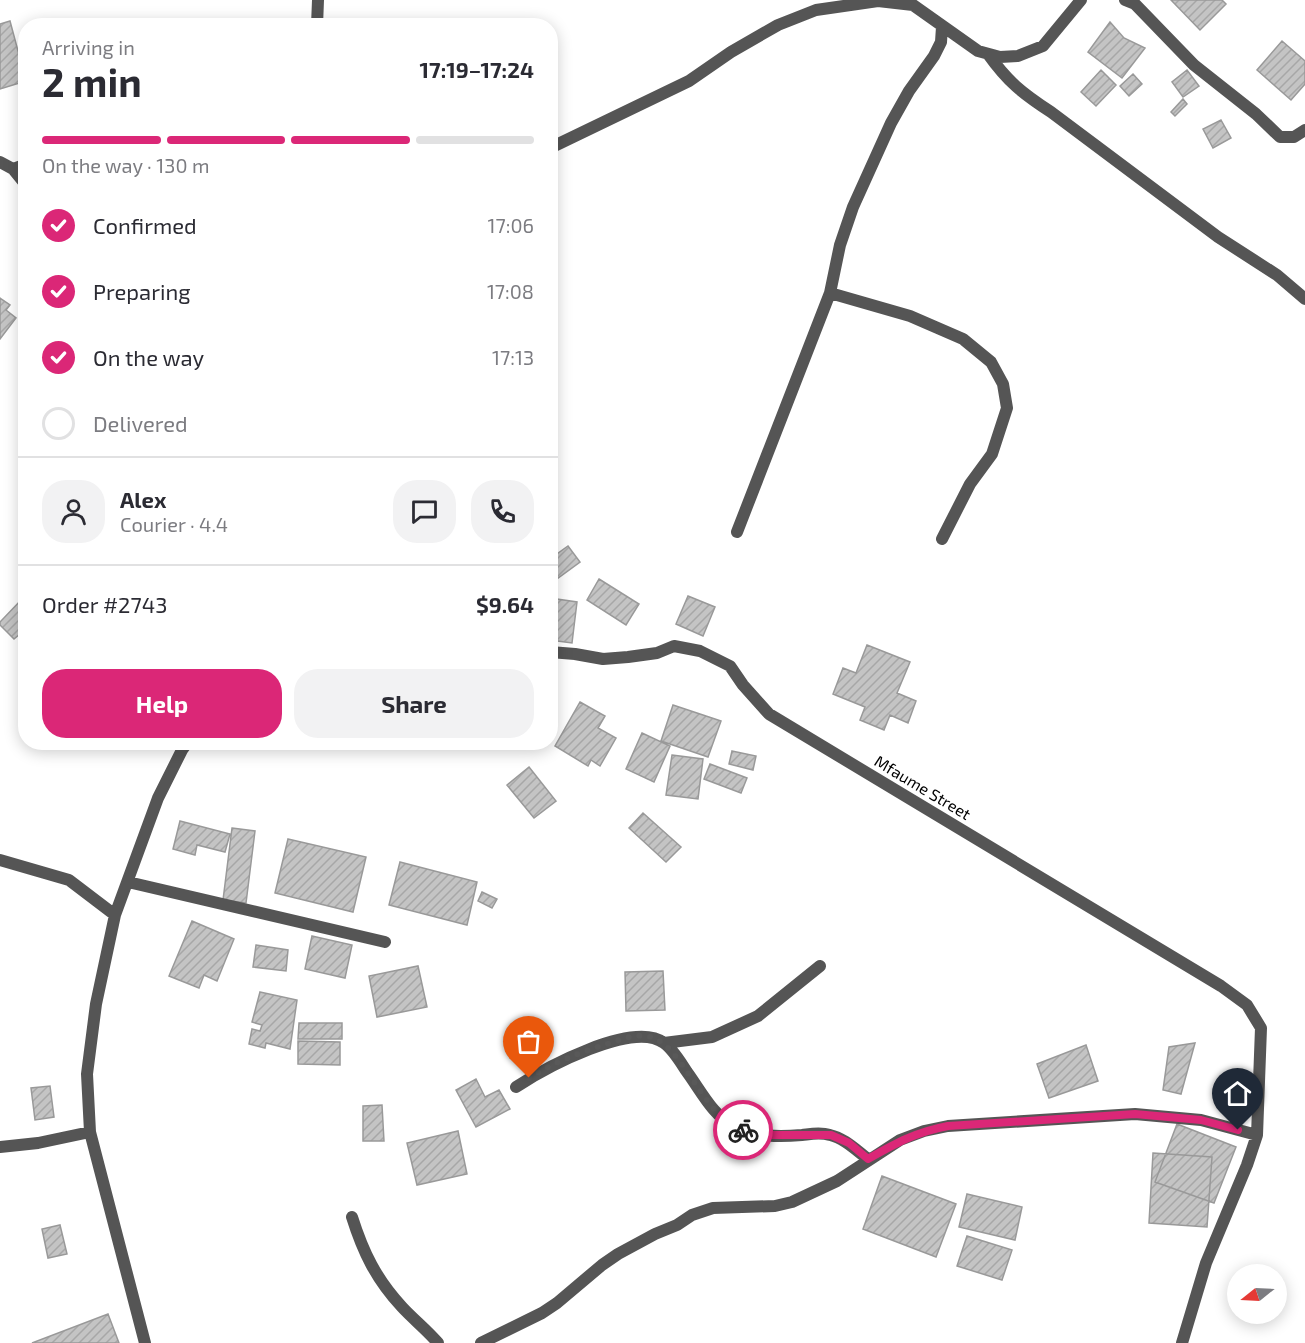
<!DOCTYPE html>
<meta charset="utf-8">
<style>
body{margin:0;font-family:"Exo 2",sans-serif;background:#f2f2f3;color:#2b2b33;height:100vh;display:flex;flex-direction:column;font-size:22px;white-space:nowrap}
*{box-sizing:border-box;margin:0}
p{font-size:20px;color:#7c7c81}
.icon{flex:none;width:33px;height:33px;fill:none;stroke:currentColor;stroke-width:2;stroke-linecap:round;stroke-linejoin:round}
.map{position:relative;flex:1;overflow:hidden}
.panel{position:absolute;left:18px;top:18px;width:540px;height:732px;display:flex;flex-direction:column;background:#fff;border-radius:24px;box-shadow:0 3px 15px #0003}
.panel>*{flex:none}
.needle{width:39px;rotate:252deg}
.tools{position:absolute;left:1227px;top:1264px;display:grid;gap:12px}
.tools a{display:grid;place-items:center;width:60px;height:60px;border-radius:50%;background:#fff;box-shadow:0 3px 15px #0003;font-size:30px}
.pin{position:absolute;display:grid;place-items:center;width:51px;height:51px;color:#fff;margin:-62px -26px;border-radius:50% 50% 50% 0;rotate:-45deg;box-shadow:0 0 6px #0007}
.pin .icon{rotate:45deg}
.courier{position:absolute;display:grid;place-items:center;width:60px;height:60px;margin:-30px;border:4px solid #db2777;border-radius:50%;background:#fff;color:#222;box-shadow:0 2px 8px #0007}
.overview em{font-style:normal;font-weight:700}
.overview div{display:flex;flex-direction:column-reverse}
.overview{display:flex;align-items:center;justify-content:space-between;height:102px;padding:0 24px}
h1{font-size:39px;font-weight:700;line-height:45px}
.bar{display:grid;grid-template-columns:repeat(4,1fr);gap:9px 6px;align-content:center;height:72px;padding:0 24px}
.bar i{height:8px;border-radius:4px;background:#e1e1e2}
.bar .current{background:#db2777}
.bar p{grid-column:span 4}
.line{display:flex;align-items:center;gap:15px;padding:0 24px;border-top:2px solid #e1e1e2}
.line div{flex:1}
.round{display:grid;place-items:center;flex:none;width:63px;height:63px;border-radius:24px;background:#f2f2f3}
ol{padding:0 24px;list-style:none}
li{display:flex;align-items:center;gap:18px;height:66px}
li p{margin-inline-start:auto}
li .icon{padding:6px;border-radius:50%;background:#db2777;color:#fff;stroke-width:4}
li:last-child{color:#7c7c81}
li i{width:33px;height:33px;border:3px solid #e1e1e2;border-radius:50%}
.action{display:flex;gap:12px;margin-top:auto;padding:12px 24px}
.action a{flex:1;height:69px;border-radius:24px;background:#db2777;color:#fff;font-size:24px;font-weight:700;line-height:69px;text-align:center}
.action a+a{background:#f2f2f3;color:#2b2b33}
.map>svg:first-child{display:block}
.building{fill:url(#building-hatch);stroke:#999;stroke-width:1.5}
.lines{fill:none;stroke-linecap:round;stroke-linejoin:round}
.street{stroke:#555;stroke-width:12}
.done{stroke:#595959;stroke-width:6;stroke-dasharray:0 10.8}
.route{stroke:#db2777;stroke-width:8}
.labels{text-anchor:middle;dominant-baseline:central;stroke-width:6;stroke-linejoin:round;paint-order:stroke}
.street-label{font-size:16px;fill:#000;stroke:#fff}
</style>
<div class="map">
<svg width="1305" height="1343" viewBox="0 0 1305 1343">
<defs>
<pattern id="building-hatch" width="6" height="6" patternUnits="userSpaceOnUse" patternTransform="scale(1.5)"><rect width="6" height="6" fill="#c4c4c4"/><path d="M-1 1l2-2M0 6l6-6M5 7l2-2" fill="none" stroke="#a7a7a7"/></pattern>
</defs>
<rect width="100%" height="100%" fill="#fff"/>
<path class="building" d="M1171,0H1222L1226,4L1200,30Z
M10,21L26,81L0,89V24Z
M1110,22L1124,38L1145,48L1122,78L1088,52Z
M1282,41L1305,61V84L1291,100L1257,70Z
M1101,70L1116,85L1096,106L1081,92Z
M1187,70L1199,86L1183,97L1172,82Z
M1133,74L1142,84L1129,96L1120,86Z
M1183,99L1187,104L1175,116L1171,112Z
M1221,120L1231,138L1213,148L1203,129Z
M0,298L10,305L6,310L16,318L0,339Z
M568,546L580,562L550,584V559Z
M599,579L639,604L626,625L587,600Z
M688,596L715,607L703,636L676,624Z
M550,598L577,602L572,643L550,640Z
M21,600L24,603L26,601V640L20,634L14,639L0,625V622Z
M867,645L910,662L897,693L916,701L908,723L890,715L884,730L860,720L865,707L833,694L843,668L856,673Z
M580,702L605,716L598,728L616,738L600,766L591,760L588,766L555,746Z
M673,705L721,721L708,757L661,741Z
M642,733L670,746L654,782L626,769Z
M732,751L756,756L753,770L729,764Z
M672,755L703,759L698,799L666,795Z
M710,764L747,778L741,793L704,779Z
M529,767L556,801L534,818L507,785Z
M643,813L681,847L666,862L629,828Z
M180,821L230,834L225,852L197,845L195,855L173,849Z
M232,828L255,831L246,903L223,900Z
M288,839L366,857L353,912L275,893Z
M400,862L477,882L467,925L389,905Z
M482,892L497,899L492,908L478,901Z
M192,921L234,939L217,981L204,975L199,988L169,976Z
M312,936L352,945L345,978L305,969Z
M256,945L288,950L286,971L253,967Z
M418,966L427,1007L377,1017L369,976Z
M663,971L665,1010L626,1011L625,972Z
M260,992L297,1000L290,1049L266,1043L265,1048L249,1044L252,1029L260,1031L262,1025L252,1022Z
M299,1023H342V1039H298Z
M298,1041L340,1042V1065L298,1064Z
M1195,1043L1181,1094L1163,1090L1169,1047Z
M1086,1045L1098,1081L1049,1098L1037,1064Z
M476,1079L485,1097L499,1090L510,1109L476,1127L456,1090Z
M50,1086L54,1117L35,1120L31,1088Z
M382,1105L384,1141H363V1106Z
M1177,1124L1236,1147L1214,1203L1155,1182Z
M458,1131L467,1174L417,1185L407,1143Z
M1153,1153L1212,1157L1207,1227L1149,1223Z
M882,1176L956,1204L936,1257L863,1229Z
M967,1194L1022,1207L1015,1240L959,1227Z
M60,1225L67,1254L48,1258L42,1229Z
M967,1236L1012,1250L1002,1280L957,1266Z
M108,1314L119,1343H32Z"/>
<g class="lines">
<path class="street" d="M1125,0L1135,4L1194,65L1256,114L1280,137H1294L1305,130
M317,26L318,0
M988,54C1008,82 1022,93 1051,112L1218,237L1277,275L1305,299
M550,148L689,81L731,52L778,25L816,10L878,1L913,5L978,51L1000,57L1018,56L1043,46L1081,0
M0,162L13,169L26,185
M13,169L26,164
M830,293L910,316L963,339L991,362L1003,384L1007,408L992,454L970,484L942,539
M737,532L830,293L840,245L853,207L891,123L909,91L934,56L941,42L942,27
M550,652L575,654L603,659L628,657L657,653L674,646L700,651L730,666L743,685L769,714L1221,986L1247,1005L1261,1028L1257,1135L1247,1165L1206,1263L1182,1343
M0,860L69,880L115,915
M128,882L385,942
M664,1043L712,1037L758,1016L820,966
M516,1087C545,1068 633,1020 664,1043C673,1049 681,1063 687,1072C701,1091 713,1116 735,1127C756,1137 779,1137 802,1135C811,1134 820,1132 830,1135C844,1138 856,1150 868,1159
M0,1147L38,1143L90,1132
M352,1217C363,1252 376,1279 402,1307C413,1319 427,1330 438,1343
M145,1343L90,1132L87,1074L96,1004L115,915L158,798L182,750L188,742
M481,1343L542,1313L557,1303L602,1265L618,1254L655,1234L677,1225L692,1215L713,1208L775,1206L792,1202L837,1181L900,1140L924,1131L948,1126L1135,1114L1201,1120L1257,1135"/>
</g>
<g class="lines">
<path class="done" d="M529,1078C554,1062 581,1052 610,1043C620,1040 634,1034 646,1036C683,1041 699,1114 743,1130"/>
<path class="route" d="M743,1130L759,1135H831L849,1143L868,1159C896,1143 916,1132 948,1126L1135,1114L1201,1120L1238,1130"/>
</g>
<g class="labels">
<g class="street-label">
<text transform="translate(923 787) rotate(31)">Mfaume Street</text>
</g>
</g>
</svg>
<div class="tools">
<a><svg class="needle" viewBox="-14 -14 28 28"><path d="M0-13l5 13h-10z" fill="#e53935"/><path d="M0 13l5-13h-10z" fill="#7c7c81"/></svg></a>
</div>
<div class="pin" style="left:529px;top:1078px;background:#ea580c"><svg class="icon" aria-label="bag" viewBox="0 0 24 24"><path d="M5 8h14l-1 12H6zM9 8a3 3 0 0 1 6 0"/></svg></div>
<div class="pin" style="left:1238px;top:1130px;background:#1f2937"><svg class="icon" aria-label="home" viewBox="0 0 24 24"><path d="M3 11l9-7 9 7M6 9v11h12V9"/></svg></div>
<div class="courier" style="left:743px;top:1130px"><svg class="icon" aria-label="bike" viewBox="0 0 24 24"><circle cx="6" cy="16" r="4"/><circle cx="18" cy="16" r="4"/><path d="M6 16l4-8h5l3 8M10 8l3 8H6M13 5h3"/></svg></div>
<section class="panel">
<div class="overview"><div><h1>2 min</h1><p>Arriving in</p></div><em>17:19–17:24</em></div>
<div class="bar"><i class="current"></i><i class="current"></i><i class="current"></i><i></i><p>On the way · 130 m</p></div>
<ol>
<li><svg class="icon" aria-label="check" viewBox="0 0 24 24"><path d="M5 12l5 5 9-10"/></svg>Confirmed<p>17:06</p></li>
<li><svg class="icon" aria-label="check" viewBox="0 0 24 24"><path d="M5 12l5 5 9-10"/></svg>Preparing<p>17:08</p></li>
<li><svg class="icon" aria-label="check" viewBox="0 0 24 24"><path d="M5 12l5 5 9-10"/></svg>On the way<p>17:13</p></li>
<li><i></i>Delivered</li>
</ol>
<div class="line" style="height:108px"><a class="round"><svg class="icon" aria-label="person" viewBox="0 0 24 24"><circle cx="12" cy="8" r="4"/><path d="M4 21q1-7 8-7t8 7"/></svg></a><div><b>Alex</b><p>Courier · 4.4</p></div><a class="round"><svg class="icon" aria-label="chat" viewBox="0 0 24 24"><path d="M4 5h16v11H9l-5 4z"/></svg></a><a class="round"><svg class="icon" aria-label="phone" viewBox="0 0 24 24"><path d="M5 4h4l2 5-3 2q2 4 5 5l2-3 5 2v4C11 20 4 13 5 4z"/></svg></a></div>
<div class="line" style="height:78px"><div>Order #2743</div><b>$9.64</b></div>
<div class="action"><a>Help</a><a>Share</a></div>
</section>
</div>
